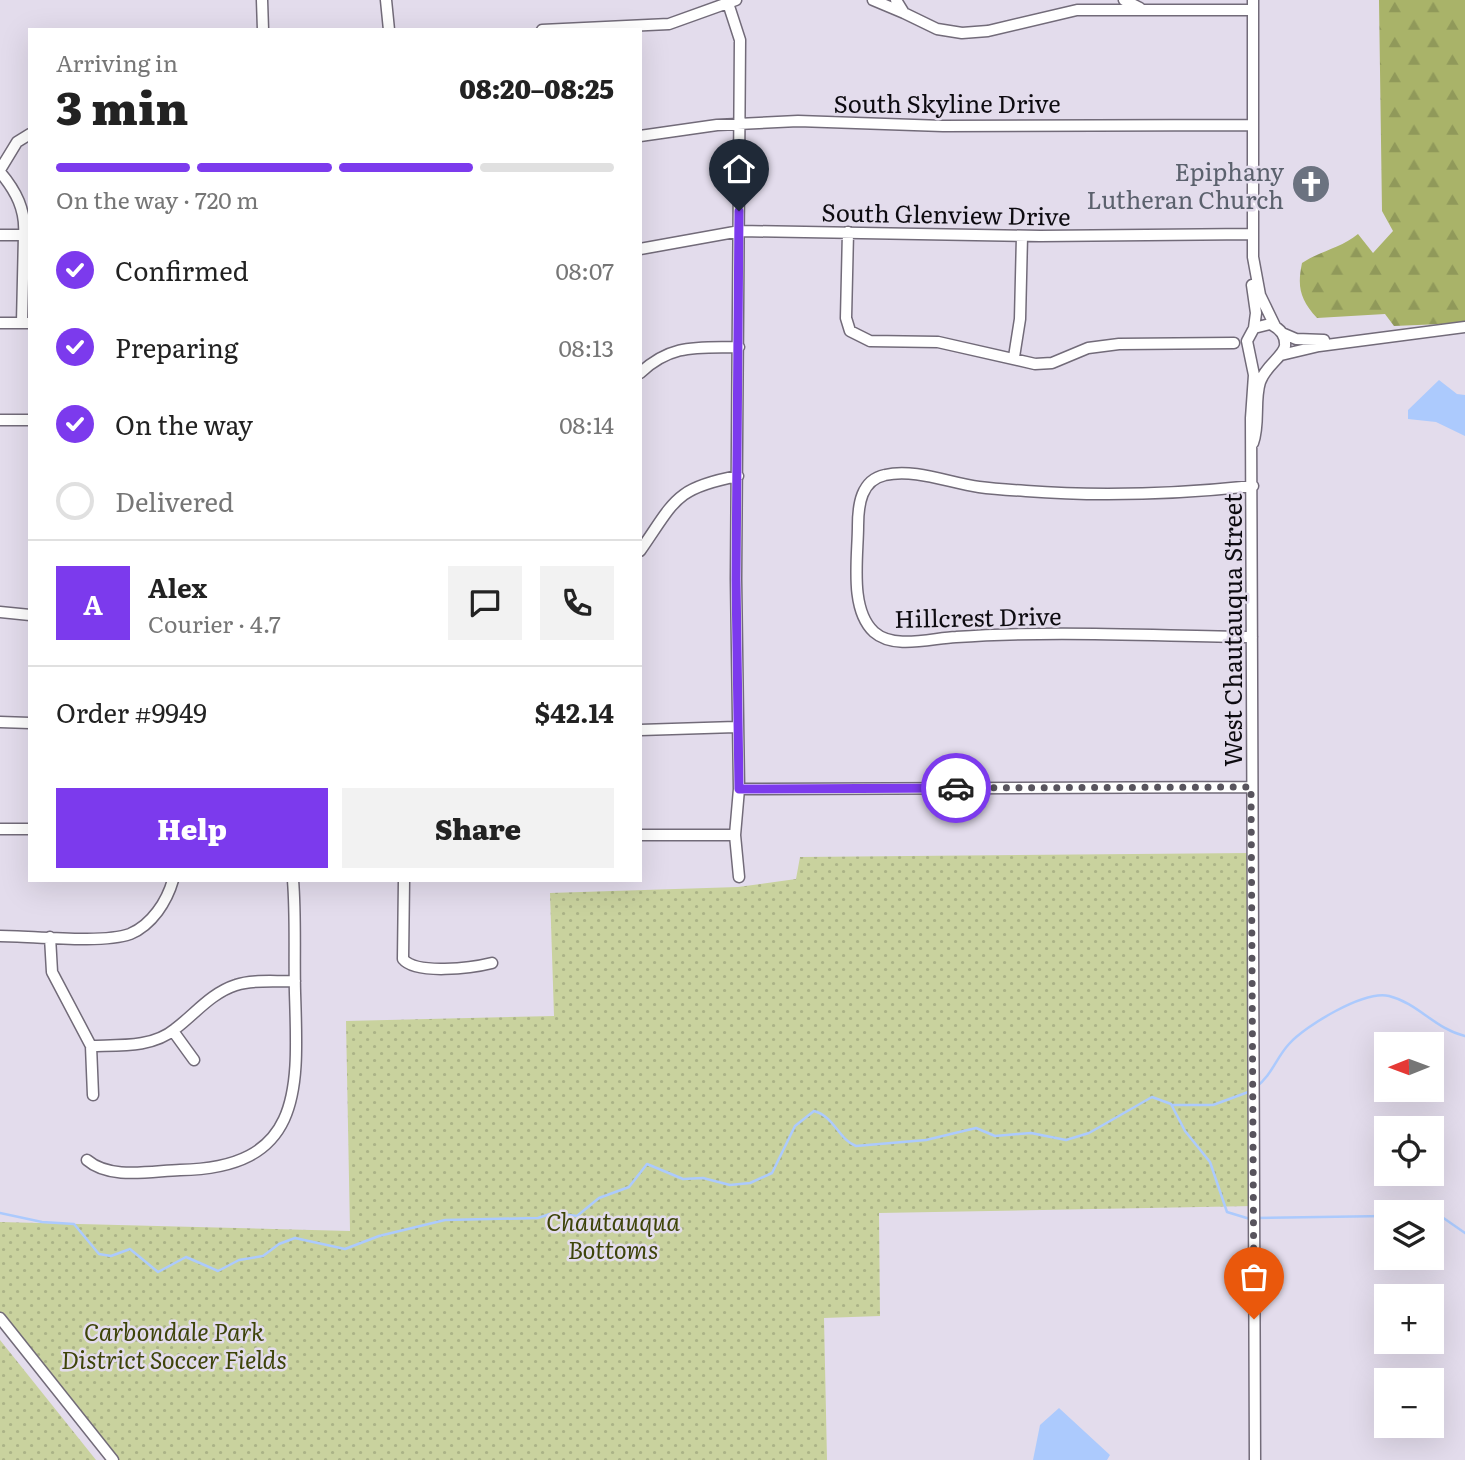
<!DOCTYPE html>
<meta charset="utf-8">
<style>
body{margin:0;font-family:Literata,serif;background:#f2f2f2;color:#222;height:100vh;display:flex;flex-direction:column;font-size:26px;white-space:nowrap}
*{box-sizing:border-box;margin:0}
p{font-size:23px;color:#767676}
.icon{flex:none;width:38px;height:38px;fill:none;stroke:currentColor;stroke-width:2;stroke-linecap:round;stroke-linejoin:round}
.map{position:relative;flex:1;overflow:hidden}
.side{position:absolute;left:28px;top:28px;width:614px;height:854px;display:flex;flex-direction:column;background:#fff;border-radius:0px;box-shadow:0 7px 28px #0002}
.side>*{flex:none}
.needle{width:46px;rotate:269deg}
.buttons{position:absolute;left:1374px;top:1032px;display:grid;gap:14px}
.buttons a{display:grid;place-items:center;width:70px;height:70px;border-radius:0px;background:#fff;box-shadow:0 7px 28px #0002;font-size:35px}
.pin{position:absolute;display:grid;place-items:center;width:60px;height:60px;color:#fff;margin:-72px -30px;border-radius:50% 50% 50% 0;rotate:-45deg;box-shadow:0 0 7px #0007}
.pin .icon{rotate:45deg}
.courier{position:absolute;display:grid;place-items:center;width:70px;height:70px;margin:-35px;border:5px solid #7c3aed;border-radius:50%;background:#fff;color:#222;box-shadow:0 2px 9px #0007}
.headline em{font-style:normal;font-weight:800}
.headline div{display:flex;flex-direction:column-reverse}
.headline{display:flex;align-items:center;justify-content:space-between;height:119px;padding:0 28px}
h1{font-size:46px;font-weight:800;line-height:52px}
.bar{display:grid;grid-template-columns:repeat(4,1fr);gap:10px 7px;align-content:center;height:84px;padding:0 28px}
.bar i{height:9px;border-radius:5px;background:#e0e0e0}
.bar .active{background:#7c3aed}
.bar p{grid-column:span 4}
.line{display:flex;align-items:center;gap:18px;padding:0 28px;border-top:2px solid #e0e0e0}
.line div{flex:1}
.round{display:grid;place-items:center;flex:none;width:74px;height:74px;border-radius:0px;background:#f2f2f2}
ol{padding:0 28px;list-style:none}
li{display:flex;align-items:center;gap:21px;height:77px}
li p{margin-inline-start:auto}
li .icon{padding:7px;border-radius:50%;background:#7c3aed;color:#fff;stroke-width:4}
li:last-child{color:#767676}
li i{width:38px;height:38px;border:4px solid #e0e0e0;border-radius:50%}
.primary-button{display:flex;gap:14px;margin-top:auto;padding:14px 28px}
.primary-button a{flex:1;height:80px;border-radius:0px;background:#7c3aed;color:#fff;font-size:28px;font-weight:800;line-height:80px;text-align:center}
.primary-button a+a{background:#f2f2f2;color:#222}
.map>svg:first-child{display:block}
.forest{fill:url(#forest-firs)}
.park{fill:url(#park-dots)}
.water{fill:#accafd}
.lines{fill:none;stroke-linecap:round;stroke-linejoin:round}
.stream{stroke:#accafd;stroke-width:2.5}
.minor-casing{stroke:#726b79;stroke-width:13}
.minor{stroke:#fff;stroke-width:10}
.done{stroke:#58545d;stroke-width:7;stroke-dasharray:0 12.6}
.route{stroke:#7c3aed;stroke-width:9}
.labels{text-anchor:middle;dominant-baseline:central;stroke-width:5;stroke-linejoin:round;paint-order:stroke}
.street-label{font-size:24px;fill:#0d0b10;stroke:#e3dcec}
.worship-label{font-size:24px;fill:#5b616d;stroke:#e3dcec;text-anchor:end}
.park-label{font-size:24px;font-style:italic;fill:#3e440a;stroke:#e3dcec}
</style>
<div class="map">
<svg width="1465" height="1460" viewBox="0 0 1465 1460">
<defs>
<pattern id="forest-firs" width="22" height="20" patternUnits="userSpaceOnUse" patternTransform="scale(1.75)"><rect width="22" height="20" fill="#a9b369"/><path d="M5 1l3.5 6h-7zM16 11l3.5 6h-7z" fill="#90995a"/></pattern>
<pattern id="park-dots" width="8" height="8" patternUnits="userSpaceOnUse" patternTransform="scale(1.75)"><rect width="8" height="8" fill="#c9d29e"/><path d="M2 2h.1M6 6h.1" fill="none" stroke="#abb387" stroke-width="1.8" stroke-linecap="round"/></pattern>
</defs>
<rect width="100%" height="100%" fill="#e3dcec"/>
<path class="forest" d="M1379,0H1465V323L1394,326L1385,314L1317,318C1300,299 1297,287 1302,263C1320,251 1341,248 1358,234L1373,253L1393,231L1382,211Z"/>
<path class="park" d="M1251,853L1253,1206L879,1213L880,1316L824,1318L827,1460H113L0,1318V1222L350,1231L346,1021L554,1016L550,893L738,887L796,879L800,857Z
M0,1340L96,1460H0Z"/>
<path class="water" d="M1439,380L1457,394L1465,395V436L1436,422L1408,419V410Z
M1059,1408L1110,1455L1107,1460H1033L1040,1425Z"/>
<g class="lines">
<path class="stream" d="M1256,1087C1272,1075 1276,1058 1289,1044C1305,1026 1364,990 1389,996C1418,1003 1435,1029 1465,1036
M1173,1105H1213L1251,1091
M0,1213L42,1222L74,1224L99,1254L111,1256L130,1249L158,1272L186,1257L218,1271L239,1260L263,1256L279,1244L295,1238L345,1249L379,1236L445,1220L538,1218L553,1213L577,1216L599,1198L629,1187L647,1164L683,1179L703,1178L730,1185L750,1183L772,1173L795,1126L814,1111C835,1117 838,1139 856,1146L926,1140L976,1128L995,1136L1031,1133L1066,1140L1089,1133L1152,1097L1171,1104L1185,1131L1210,1162L1227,1212L1250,1219
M1432,1215L1442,1217L1465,1233
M1256,1218L1386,1216"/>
<defs>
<path id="minor" d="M262,0L263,30
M386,0L389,30
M727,0L740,40L736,579L739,789L735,835L739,877
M873,0L904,13
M896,0L904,13L937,29L962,33L988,31L1077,10H1253
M1124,0L1140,8
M1253,0V257L1260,295L1275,326
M542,30L669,24L736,0
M640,136L717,125L798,121L943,126L1253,125
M0,170L17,142L30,134
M0,172C16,191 26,210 24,235H29
M848,232L846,318L850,331L870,341L938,342L1035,364L1052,363L1088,348L1119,344L1234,343
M0,235H24L22,323
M640,249L740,231L1040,236L1253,234
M1252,285L1256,313L1254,328
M0,323H30
M1282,333L1296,339L1324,340
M1281,355L1319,346L1465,327
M1014,357L1020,319L1022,236
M640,373C672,343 698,348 739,347
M0,420H30
M1253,443C1260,424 1254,401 1260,382C1266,365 1283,357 1285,346C1286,335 1279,328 1270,324L1254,328L1247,341L1254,375L1251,418L1255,1460
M640,551C675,501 674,488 738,476
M0,612L30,615
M1252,637C1154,636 1054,630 956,637C932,638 894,650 874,632C849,609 858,557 858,526C858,505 861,480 885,475C914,468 950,483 979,487C994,489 1010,490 1026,491C1103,497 1177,494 1253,486
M0,722L30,723
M640,730L736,727
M739,789L1251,787
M0,829H30
M640,835H735
M404,880L403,959C416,975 472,968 492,963
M0,936C32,936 102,944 130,934C152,925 167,901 173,880
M50,937L52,972L91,1046L93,1095
M173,1031L194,1060
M91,1046C119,1045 152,1048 175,1029C195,1014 211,993 236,985C253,979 277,982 295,981
M87,1160C110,1180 151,1171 180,1170C304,1168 298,1089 295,993C294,955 296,918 293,880
M0,1318L113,1460"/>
</defs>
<use href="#minor" class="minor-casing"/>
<use href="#minor" class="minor"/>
</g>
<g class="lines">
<path class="done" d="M956,788L1251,787L1254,1319"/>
<path class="route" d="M739,211L736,579L739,789L956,788"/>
</g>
<defs>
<symbol id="church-disc" viewBox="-11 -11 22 22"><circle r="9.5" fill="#6b7280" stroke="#e3dcec"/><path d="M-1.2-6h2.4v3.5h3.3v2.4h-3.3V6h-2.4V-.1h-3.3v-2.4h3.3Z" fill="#fff"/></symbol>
</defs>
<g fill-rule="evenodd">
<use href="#church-disc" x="1289" y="162" width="44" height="44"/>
</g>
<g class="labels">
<g class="street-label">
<text x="947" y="102">South Skyline Drive</text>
<text transform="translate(946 213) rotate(1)">South Glenview Drive</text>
<text transform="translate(978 616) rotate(-1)">Hillcrest Drive</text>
<text transform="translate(1231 630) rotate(-90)">West Chautauqua Street</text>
</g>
<g class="worship-label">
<text x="1284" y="170">Epiphany<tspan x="1284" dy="28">Lutheran Church</tspan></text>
</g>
<g class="park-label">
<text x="613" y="1220">Chautauqua<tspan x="613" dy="28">Bottoms</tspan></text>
<text x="174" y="1330">Carbondale Park<tspan x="174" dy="28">District Soccer Fields</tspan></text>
</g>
</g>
</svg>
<div class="buttons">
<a><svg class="needle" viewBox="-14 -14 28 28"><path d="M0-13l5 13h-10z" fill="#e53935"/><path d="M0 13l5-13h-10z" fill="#767676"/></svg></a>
<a><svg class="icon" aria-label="locate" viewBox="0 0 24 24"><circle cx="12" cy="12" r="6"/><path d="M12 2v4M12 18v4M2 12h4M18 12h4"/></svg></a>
<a><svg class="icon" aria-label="layers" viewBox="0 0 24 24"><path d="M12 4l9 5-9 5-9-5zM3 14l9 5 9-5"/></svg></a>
<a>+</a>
<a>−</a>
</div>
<div class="pin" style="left:1254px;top:1319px;background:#ea580c"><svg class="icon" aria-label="bag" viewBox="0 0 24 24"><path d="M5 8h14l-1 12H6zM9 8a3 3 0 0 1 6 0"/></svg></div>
<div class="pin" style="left:739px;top:211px;background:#1f2937"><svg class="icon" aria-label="home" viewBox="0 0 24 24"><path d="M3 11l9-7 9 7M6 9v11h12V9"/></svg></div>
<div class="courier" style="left:956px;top:788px"><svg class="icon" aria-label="car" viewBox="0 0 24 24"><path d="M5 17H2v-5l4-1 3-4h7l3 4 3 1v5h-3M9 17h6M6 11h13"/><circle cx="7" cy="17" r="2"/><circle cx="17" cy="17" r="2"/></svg></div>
<section class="side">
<div class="headline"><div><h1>3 min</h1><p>Arriving in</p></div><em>08:20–08:25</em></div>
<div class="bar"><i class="active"></i><i class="active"></i><i class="active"></i><i></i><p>On the way · 720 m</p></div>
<ol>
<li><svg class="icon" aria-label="check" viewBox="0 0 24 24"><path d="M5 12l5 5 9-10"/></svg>Confirmed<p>08:07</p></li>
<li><svg class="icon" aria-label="check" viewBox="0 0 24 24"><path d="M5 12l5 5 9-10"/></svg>Preparing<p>08:13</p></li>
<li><svg class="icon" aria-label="check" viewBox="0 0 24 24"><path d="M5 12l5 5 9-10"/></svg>On the way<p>08:14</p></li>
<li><i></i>Delivered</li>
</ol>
<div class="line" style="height:126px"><b class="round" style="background:#7c3aed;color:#fff">A</b><div><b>Alex</b><p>Courier · 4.7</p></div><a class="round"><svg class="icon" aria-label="chat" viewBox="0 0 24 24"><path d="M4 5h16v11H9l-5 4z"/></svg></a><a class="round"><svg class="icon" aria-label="phone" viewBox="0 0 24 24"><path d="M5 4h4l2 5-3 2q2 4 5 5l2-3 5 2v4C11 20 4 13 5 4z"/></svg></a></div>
<div class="line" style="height:91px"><div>Order #9949</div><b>$42.14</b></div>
<div class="primary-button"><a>Help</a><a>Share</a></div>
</section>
</div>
